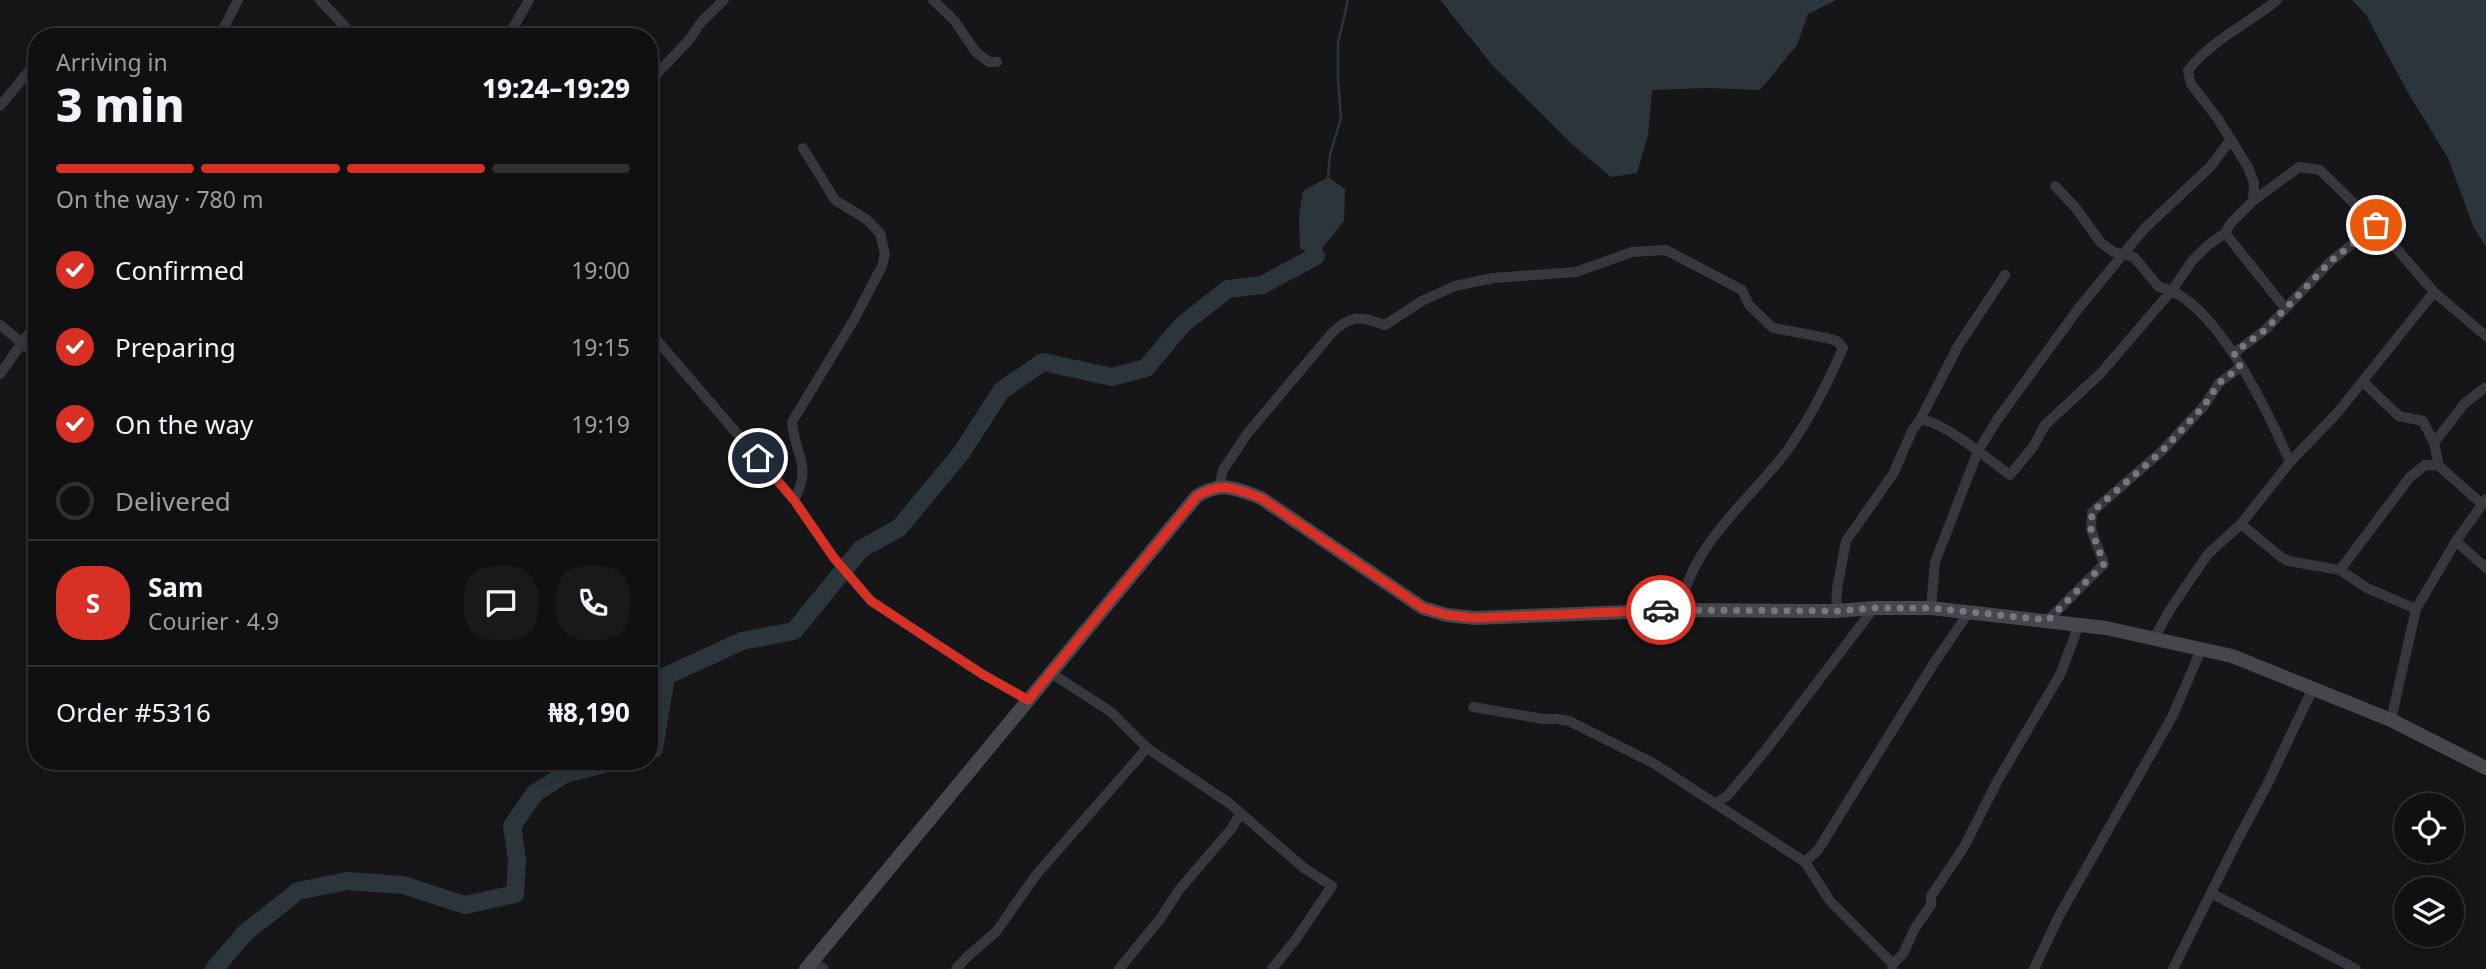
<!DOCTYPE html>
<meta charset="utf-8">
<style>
body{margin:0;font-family:"Noto Sans",sans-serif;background:#19191b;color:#f1f3f6;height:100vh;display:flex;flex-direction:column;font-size:26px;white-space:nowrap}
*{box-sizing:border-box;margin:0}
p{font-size:23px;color:#9c9d9f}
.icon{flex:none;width:38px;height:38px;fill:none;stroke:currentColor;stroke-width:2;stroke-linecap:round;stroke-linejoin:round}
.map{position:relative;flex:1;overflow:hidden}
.details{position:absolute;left:28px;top:28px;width:630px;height:742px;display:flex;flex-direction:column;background:#101012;border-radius:28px;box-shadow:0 4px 18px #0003,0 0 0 2px #303032}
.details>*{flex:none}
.controls{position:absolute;left:2394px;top:793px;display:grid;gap:14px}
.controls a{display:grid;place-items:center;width:70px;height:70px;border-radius:50%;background:#101012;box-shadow:0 4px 18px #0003,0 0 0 2px #303032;font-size:35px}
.pin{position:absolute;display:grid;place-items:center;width:60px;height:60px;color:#fff;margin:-30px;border:4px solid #fff;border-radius:50%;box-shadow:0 2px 7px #0007}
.courier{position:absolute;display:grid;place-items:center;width:70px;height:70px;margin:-35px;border:5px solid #d93025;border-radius:50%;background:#fff;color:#222;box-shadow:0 2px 9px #0007}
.overview em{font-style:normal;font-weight:800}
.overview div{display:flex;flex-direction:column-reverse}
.overview{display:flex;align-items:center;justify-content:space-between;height:119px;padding:0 28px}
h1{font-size:46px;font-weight:800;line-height:52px}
.bar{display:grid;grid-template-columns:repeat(4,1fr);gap:10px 7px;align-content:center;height:84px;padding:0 28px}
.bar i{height:9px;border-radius:5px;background:#303032}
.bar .on{background:#d93025}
.bar p{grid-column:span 4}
.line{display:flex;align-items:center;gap:18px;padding:0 28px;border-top:2px solid #303032}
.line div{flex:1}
.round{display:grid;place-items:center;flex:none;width:74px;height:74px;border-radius:28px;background:#19191b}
ol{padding:0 28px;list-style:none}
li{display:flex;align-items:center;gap:21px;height:77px}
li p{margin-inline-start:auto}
li .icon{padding:7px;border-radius:50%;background:#d93025;color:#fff;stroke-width:4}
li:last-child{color:#9c9d9f}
li i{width:38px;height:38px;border:4px solid #303032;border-radius:50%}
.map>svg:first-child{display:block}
.water{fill:#2c353c}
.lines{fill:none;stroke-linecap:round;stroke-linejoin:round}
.stream{stroke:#2c353c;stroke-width:2.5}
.river{stroke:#2c353c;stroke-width:18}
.street{stroke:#37383d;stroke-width:10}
.secondary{stroke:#45474d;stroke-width:14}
.done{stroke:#757880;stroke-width:7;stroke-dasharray:0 12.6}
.route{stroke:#d93025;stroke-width:9}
</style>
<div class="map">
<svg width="2486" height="969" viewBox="0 0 2486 969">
<rect width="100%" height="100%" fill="#161618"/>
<path class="water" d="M1440,0H1836L1808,14L1797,45L1760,90L1707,88L1652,90L1648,136L1637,173L1611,177L1574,146L1493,66Z
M2352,0H2486V246L2474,228L2448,158L2407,91L2366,15Z
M1328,177L1345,189L1344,221L1316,256L1300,248L1299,215L1303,191Z"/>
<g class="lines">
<path class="stream" d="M1328,177L1330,155L1341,118L1338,79V43L1348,0"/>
<path class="river" d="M649,750L654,749L666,676L742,641L794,631L861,549L899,528L962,452L1001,391L1043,362L1112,377L1146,368L1182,325L1228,289L1262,285L1316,256
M214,969L245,933L298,891L347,881L403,885L465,905L515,894L517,860L512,826L535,793L565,774L615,761"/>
<path class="street" d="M320,0L355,37
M933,0L954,20L976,52L989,62H997
M219,37L238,0
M508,37L529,0
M649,82L689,40L702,21L724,0
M0,106L37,61
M2055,186L2075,207L2101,243L2114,252L2134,257L2159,287C2214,296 2269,414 2290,462
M2253,201L2254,183L2248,167L2218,119L2191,84L2188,71C2207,43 2251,22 2277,0
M2225,233L2285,308
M0,325L37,355
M649,331L794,500L834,558L871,601L982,674L1028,700
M2234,353L2265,330L2331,261L2376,225
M0,374L37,322
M2363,382L2399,416L2423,421L2434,443L2439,466L2482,504
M1920,420C1939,418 1992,462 2010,475L2033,447L2045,425L2101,373L2173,289L2192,261L2207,246L2225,233L2230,224L2253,201L2299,167L2320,170L2376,225L2434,292L2486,336
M2434,443L2464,404L2486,387
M1219,486L1223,470L1247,434L1331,334C1351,314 1359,316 1385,325L1422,301L1455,286L1493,278L1576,272L1632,252L1666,250L1742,290L1749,305L1773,328L1827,338L1837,341L1843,348C1827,385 1808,423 1783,456C1745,504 1691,546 1680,610
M794,500C813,465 795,457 792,422L855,318L882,266L885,254L880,233L866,219L835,200L803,148
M2241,524L2281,557L2288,561L2340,570L2367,588L2416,609
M2456,541L2486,568
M2340,570L2410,477L2425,465L2439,466
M1931,608L1935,562L1978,451L1997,420L2078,309L2144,229L2211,166L2231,139
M1836,611L1837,589L1846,541L1893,474L1913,429L1920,420L1958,346L2005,275
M2048,620L2104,564L2091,529L2092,512L2162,451L2204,406L2219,383L2240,367
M2154,638L2171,608L2208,554L2241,524L2290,462L2338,412L2434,292
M1051,673L1111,712L1147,748L1229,803L1304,868L1332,886L1296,939L1272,969
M1473,707L1544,719H1557L1569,721L1653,763L1805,862L1830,901L1893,964
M2391,720L2416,609L2456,541L2486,499
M1715,804L1728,795L1765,751L1874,608
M1805,862L1818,850L1934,663L1969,612
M2211,893L2356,969
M812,962L824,969
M956,969L968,956L996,932L1036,875L1147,748
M1119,969L1160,919L1179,890L1232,828L1240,814
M1892,969L1893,964L1903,954L1915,928L1931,905V896L1964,847L1998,780L2061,673L2079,624
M2034,969L2059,916L2172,717L2201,650
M2173,969L2239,837L2266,787L2313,688"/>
<path class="secondary" d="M806,969L1197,496C1223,481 1235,488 1261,498L1423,608L1447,615L1475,618L1680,610L1836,611L1874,608H1931L2106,628L2232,656L2391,720L2486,768"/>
</g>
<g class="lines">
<path class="done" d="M1661,610L1836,611L1874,608H1931L2048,620L2104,564L2091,529L2092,512L2162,451L2204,406L2219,383L2240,367L2234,353L2265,330L2331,261L2376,225"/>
<path class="route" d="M758,458L794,500L834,558L871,601L982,674L1028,700L1197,496C1223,481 1235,488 1261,498L1423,608L1447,615L1475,618L1661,610"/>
</g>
</svg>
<div class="controls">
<a><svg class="icon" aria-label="locate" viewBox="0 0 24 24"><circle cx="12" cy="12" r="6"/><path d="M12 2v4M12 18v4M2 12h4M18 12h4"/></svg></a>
<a><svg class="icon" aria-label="layers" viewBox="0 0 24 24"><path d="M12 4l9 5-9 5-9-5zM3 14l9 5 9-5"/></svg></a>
</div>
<div class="pin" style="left:2376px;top:225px;background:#ea580c"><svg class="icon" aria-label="bag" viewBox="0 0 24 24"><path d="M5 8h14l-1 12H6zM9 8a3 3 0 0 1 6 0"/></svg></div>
<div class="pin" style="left:758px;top:458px;background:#1f2937"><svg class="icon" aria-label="home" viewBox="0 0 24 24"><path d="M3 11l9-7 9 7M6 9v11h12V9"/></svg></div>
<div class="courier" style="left:1661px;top:610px"><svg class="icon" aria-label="car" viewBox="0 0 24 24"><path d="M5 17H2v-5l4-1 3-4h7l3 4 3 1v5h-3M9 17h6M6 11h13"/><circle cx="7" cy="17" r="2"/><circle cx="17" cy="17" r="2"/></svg></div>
<section class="details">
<div class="overview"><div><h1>3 min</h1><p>Arriving in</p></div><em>19:24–19:29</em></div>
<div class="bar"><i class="on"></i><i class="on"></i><i class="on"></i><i></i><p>On the way · 780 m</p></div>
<ol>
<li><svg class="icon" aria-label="check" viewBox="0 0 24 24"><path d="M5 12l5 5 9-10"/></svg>Confirmed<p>19:00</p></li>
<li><svg class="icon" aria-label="check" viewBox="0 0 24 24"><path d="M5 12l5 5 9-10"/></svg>Preparing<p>19:15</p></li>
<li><svg class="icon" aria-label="check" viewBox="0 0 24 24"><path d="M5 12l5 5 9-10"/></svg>On the way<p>19:19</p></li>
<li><i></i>Delivered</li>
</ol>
<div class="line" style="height:126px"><b class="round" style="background:#d93025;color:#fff">S</b><div><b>Sam</b><p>Courier · 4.9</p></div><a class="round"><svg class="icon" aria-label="chat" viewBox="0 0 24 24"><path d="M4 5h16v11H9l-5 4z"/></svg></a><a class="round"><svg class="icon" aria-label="phone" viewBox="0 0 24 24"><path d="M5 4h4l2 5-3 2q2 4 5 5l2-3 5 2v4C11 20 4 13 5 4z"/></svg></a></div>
<div class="line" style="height:91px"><div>Order #5316</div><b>₦8,190</b></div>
</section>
</div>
